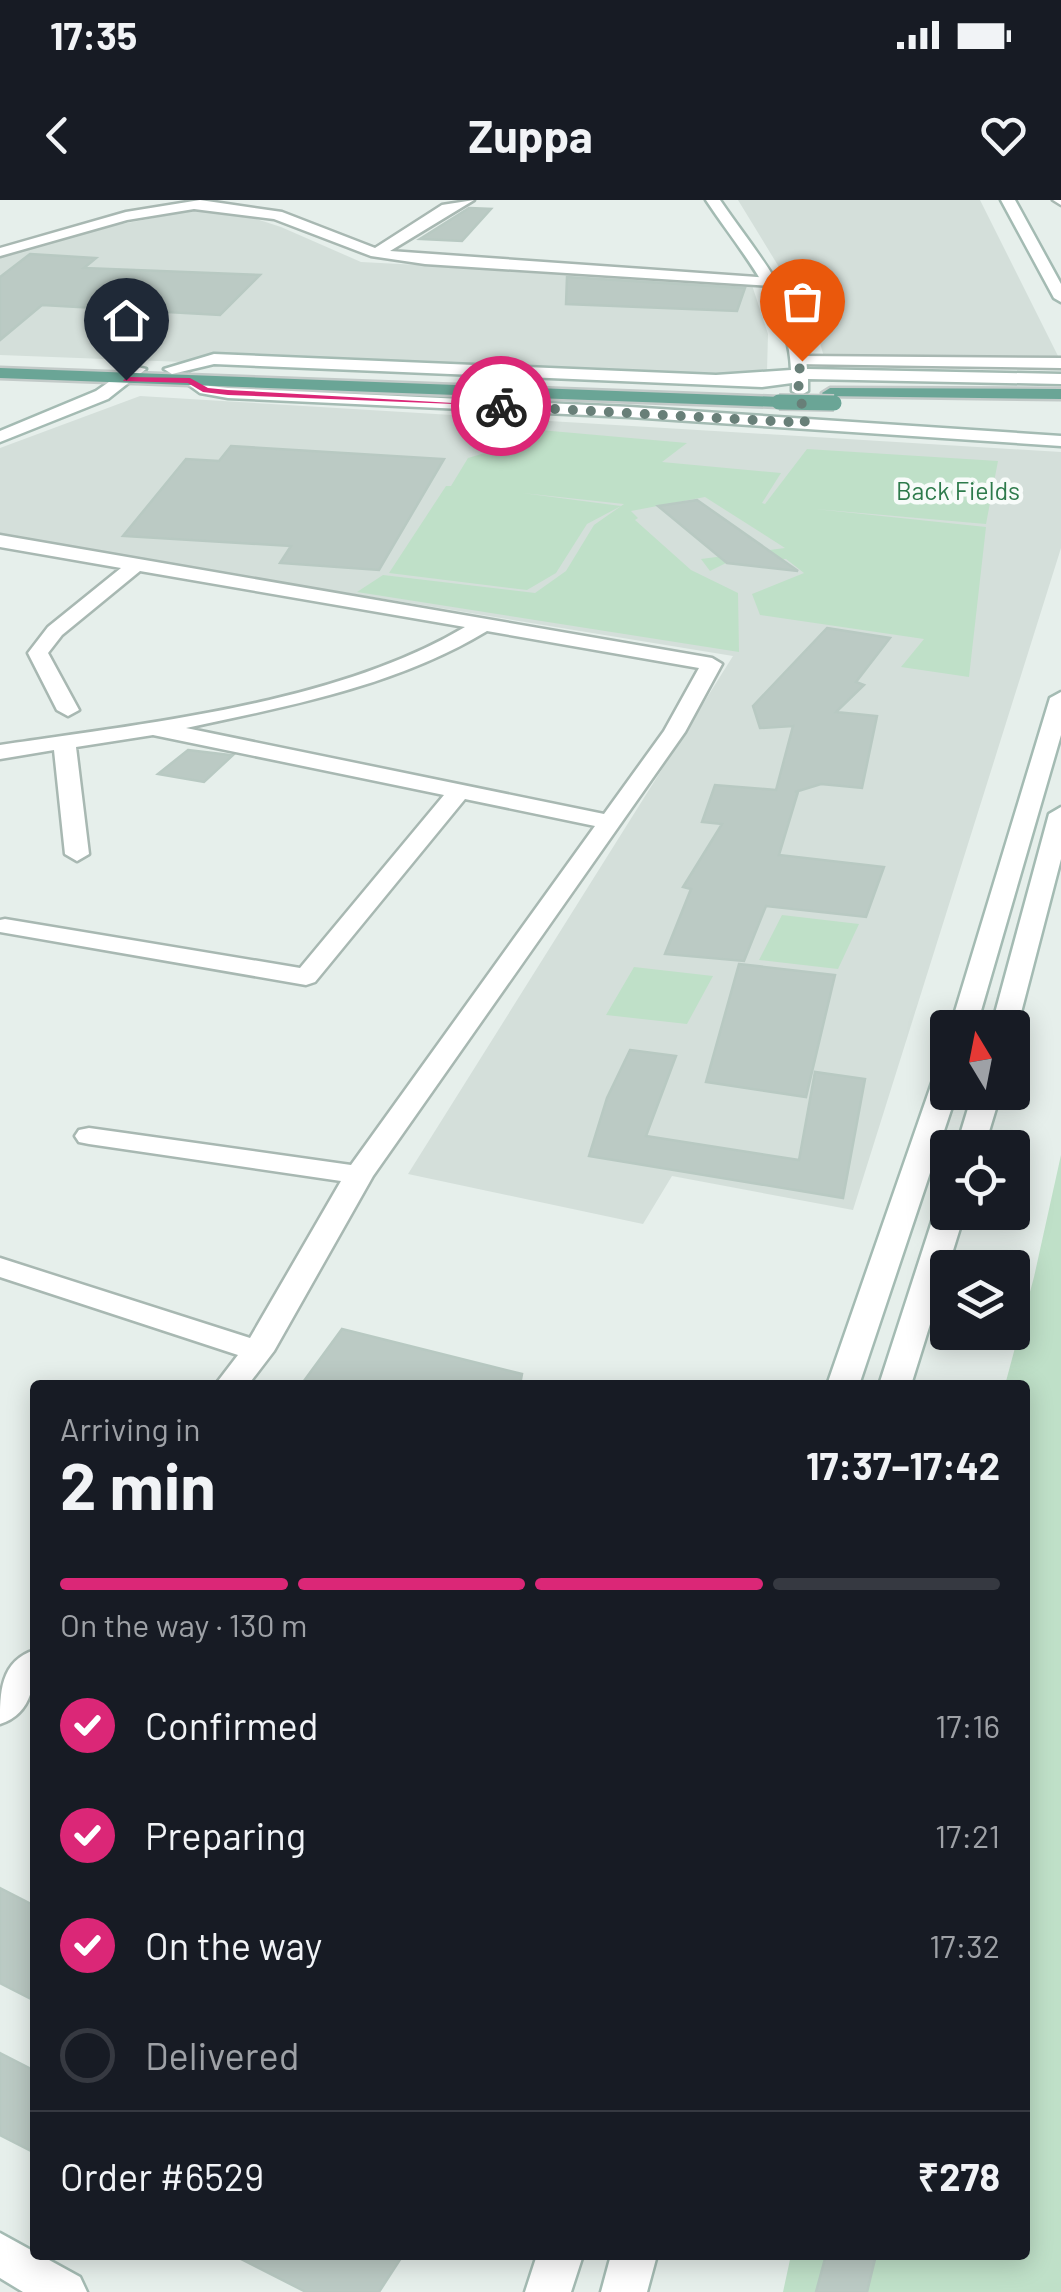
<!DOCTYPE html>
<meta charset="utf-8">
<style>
body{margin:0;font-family:Barlow,sans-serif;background:#20242c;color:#f1f3f6;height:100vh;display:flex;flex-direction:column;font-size:38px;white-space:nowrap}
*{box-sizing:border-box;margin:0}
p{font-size:32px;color:#9ea1a6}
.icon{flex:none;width:55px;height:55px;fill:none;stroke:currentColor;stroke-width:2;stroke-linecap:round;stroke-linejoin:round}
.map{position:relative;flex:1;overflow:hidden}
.panel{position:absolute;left:30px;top:1180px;width:1000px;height:880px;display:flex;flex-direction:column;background:#171b24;border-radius:10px;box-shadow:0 5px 25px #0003}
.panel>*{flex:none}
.needle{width:65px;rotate:350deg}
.buttons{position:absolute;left:930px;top:810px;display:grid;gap:20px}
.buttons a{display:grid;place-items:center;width:100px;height:100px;border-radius:10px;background:#171b24;box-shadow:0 5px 25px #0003;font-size:50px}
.pin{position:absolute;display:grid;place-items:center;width:85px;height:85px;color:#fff;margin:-102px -42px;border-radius:50% 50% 50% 0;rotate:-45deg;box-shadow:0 0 10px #0007}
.pin .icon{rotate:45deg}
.courier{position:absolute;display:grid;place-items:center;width:100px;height:100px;margin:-50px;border:8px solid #db2777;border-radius:50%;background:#fff;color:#222;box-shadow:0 2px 12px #0007}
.head em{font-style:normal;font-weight:700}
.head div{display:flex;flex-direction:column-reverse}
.head{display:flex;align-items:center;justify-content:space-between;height:170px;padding:0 30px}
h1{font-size:65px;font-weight:700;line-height:75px}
.bar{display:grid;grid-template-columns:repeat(4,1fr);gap:15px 10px;align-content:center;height:120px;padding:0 30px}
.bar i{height:12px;border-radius:8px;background:#363941}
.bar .selected{background:#db2777}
.bar p{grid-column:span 4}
.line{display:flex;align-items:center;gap:25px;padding:0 30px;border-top:2px solid #363941}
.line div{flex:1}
ol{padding:0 30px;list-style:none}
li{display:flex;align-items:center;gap:30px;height:110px}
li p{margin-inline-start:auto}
li .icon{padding:10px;border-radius:50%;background:#db2777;color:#fff;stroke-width:4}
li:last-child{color:#9ea1a6}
li i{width:55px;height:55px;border:5px solid #363941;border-radius:50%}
.status{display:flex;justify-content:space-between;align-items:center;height:70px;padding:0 50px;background:#171b24;direction:ltr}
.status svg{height:28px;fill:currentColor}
header{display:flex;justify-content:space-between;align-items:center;height:130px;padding:0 30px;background:#171b24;font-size:45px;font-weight:700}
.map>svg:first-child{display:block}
.built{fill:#d4dfda}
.green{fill:#bfe0c8}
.building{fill:#bbcac4;stroke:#b8c9c2;stroke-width:2.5}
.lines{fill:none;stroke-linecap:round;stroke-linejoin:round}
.street-casing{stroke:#a8b8b2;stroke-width:5}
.secondary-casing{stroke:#a4bbb3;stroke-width:5}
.primary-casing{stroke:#c2cac8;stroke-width:5}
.street{fill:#fff;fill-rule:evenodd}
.secondary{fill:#fff;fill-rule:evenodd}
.primary{fill:#6aa596;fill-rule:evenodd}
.primary-bridge-casing{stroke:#c2cac8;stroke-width:18;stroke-linecap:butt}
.primary-bridge{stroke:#6aa596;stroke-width:15}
.route{fill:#db2777}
.done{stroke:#687f78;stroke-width:10;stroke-dasharray:0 18}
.labels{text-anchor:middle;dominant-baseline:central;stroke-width:9;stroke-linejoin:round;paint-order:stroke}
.far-park-label{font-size:25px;fill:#2d7a4b;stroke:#f7fbf9}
</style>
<div class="status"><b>17:35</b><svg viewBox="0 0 49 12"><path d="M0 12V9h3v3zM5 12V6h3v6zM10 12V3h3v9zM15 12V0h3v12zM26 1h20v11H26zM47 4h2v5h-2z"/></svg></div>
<header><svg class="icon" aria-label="back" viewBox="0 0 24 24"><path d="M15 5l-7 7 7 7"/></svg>Zuppa<svg class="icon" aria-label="heart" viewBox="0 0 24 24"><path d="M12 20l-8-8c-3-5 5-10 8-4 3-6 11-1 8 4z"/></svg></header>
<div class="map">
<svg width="1061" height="2092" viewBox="0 0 1061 2092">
<rect width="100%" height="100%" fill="#e6efeb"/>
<path class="built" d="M738,0H980L1058,156L824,157L815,126Z
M217,6L281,27L361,62L751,82L768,134L767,171L757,184L0,155V47Z
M140,196L1061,252V348L853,1010L672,976L643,1024L408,974L733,456L0,336V248Z"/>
<path class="green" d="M540,230L687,243L662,262L781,273L762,303L765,304L807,249L998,261L986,324L815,309L986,327L969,477L901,467L924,439L760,415L752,394L804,373L786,359L726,363L710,371L701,359L785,348L705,297L631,311L638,318L635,320L691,370L738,393L739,452L357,392L383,375L535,393L566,371L594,325L624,304L522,293L621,306L587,324L556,373L527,390L389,373L446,286H451L468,258L529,240Z
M782,715L859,724L838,769L759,760Z
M634,767L713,776L687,824L606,815Z
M1061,955V2092H783L791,2055H1025V1185H1005L1034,1077Z"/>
<path class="building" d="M469,8L491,9L462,41L420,39Z
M30,54L96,58L84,68L260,75L220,115L42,105L0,140V77Z
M567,77L745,88L737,111L566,104Z
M231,246L444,259L379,370L280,363L291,346L123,336L186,259L219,261Z
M697,300L798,371L727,363L658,306Z
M827,428L890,438L856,482L864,485L836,512L877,516L862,588L821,584L795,592H798L779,655L884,667L866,717L766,706L744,761L665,754L691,689L683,687L722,624L702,622L715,585L776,590L793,526L760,528L753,506Z
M188,550L230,555H233L204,582L158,574Z
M739,764L835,775L806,897L706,882Z
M630,850L676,856L646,936L799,960L815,872L865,879L843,998L589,956L607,898Z
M342,1129L522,1174L520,1185H301Z
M0,1688L35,1706V1801L0,1783Z
M0,1853L35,1871V1953L0,1935Z
M233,2055H403L379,2092H306Z
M826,2055H876L867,2092H816Z"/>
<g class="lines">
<defs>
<path id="street" d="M200,0L282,12L375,48L442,5L474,0L390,51L770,78L777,82L770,86L425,64L371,56L274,19L194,9L127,20L0,56V48L126,12Z
M1053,0H1061V5Z
M801,156L1061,158V168L795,164L793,161Z
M0,335L712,458L722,464L685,532L373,976L274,1151L248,1185H215L238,1155L0,1077V1058L250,1138L341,981L89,944L79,942L75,936L79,930L89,928L351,965L595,626L465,599L315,782L306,785L0,732V720L5,719L300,768L444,595L153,535L76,547L89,654L77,661L65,654L54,550L0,559V545C146,523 336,504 465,427L140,371L62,435L48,453L79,510L68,516L57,510L28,453L48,427L121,368L0,347ZM487,431L699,468L664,531L604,614L186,528C289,506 396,486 487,431Z
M35,1450C35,1480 34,1513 0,1524C0,1493 0,1461 35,1450Z"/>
<path id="secondary" d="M706,0H720C755,52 804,104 807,169L1061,174V184L808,179V191L800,196L792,191V183L762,187L214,164L172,174L164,169L214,154L716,175L791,170C789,104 741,53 706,0Z
M1001,0H1015L1061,84V102L1054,98Z
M132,166L146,169L108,199L0,242V231L96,191Z
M190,175L210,186L228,188L630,207L1061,236V246L630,217L228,198L200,193L182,180Z
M1061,492V535L976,828H950L1050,498Z
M1061,607V659L1017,828L1012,834V828H991L1049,614Z
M948,869V892H957L859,1185H827L934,877Z
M973,892H1001L984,948H956Z
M948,1004V1012H965L911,1185H879L935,1012Z
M0,2033L80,2077L87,2092H23L0,2078Z
M537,2055H583L571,2092H525Z
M611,2055H657L647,2092H601Z"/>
<path id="primary" d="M0,168L779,197L787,202L779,207L0,178Z
M830,188L1061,189V199L824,196L822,193Z"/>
</defs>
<use href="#street" class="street-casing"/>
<use href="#secondary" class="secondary-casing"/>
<use href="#primary" class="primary-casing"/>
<use href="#street" class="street"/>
<use href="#secondary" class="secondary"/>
<use href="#primary" class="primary"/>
<defs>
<path id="primary-bridge" d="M779,202L834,203"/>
</defs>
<use href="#primary-bridge" class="primary-bridge-casing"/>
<use href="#primary-bridge" class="primary-bridge"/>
</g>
<path class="route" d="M126,177L190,178L208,188L228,190L505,206L228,195L203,192L188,183L123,181Z"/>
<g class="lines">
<path class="done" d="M501,206L805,223L797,177L802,161"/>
</g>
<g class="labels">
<g class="far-park-label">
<text x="958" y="290">Back Fields</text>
</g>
</g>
</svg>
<div class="buttons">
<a><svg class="needle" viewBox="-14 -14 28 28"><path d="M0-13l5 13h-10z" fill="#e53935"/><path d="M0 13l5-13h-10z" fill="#9ea1a6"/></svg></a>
<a><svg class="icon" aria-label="locate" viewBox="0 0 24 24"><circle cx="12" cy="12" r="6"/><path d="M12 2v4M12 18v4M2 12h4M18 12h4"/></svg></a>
<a><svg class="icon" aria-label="layers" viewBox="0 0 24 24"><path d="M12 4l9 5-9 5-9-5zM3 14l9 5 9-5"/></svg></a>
</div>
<div class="pin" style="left:802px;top:161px;background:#ea580c"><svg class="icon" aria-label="bag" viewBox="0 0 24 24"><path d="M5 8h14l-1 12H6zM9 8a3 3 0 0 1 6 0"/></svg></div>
<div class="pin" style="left:126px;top:180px;background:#1f2937"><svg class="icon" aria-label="home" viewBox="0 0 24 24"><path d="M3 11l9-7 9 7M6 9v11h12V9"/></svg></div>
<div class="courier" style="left:501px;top:206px"><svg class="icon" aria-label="bike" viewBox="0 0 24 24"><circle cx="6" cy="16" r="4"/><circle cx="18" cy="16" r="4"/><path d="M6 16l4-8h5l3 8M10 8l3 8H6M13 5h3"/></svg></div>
<section class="panel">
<div class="head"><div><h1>2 min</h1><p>Arriving in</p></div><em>17:37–17:42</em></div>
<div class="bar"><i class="selected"></i><i class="selected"></i><i class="selected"></i><i></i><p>On the way · 130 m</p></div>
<ol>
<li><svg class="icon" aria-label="check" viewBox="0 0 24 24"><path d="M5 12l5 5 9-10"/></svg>Confirmed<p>17:16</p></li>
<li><svg class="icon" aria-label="check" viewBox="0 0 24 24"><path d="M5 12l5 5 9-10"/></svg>Preparing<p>17:21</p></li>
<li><svg class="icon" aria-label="check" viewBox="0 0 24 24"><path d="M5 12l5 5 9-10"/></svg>On the way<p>17:32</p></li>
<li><i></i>Delivered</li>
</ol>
<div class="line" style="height:130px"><div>Order #6529</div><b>₹278</b></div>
</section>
</div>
